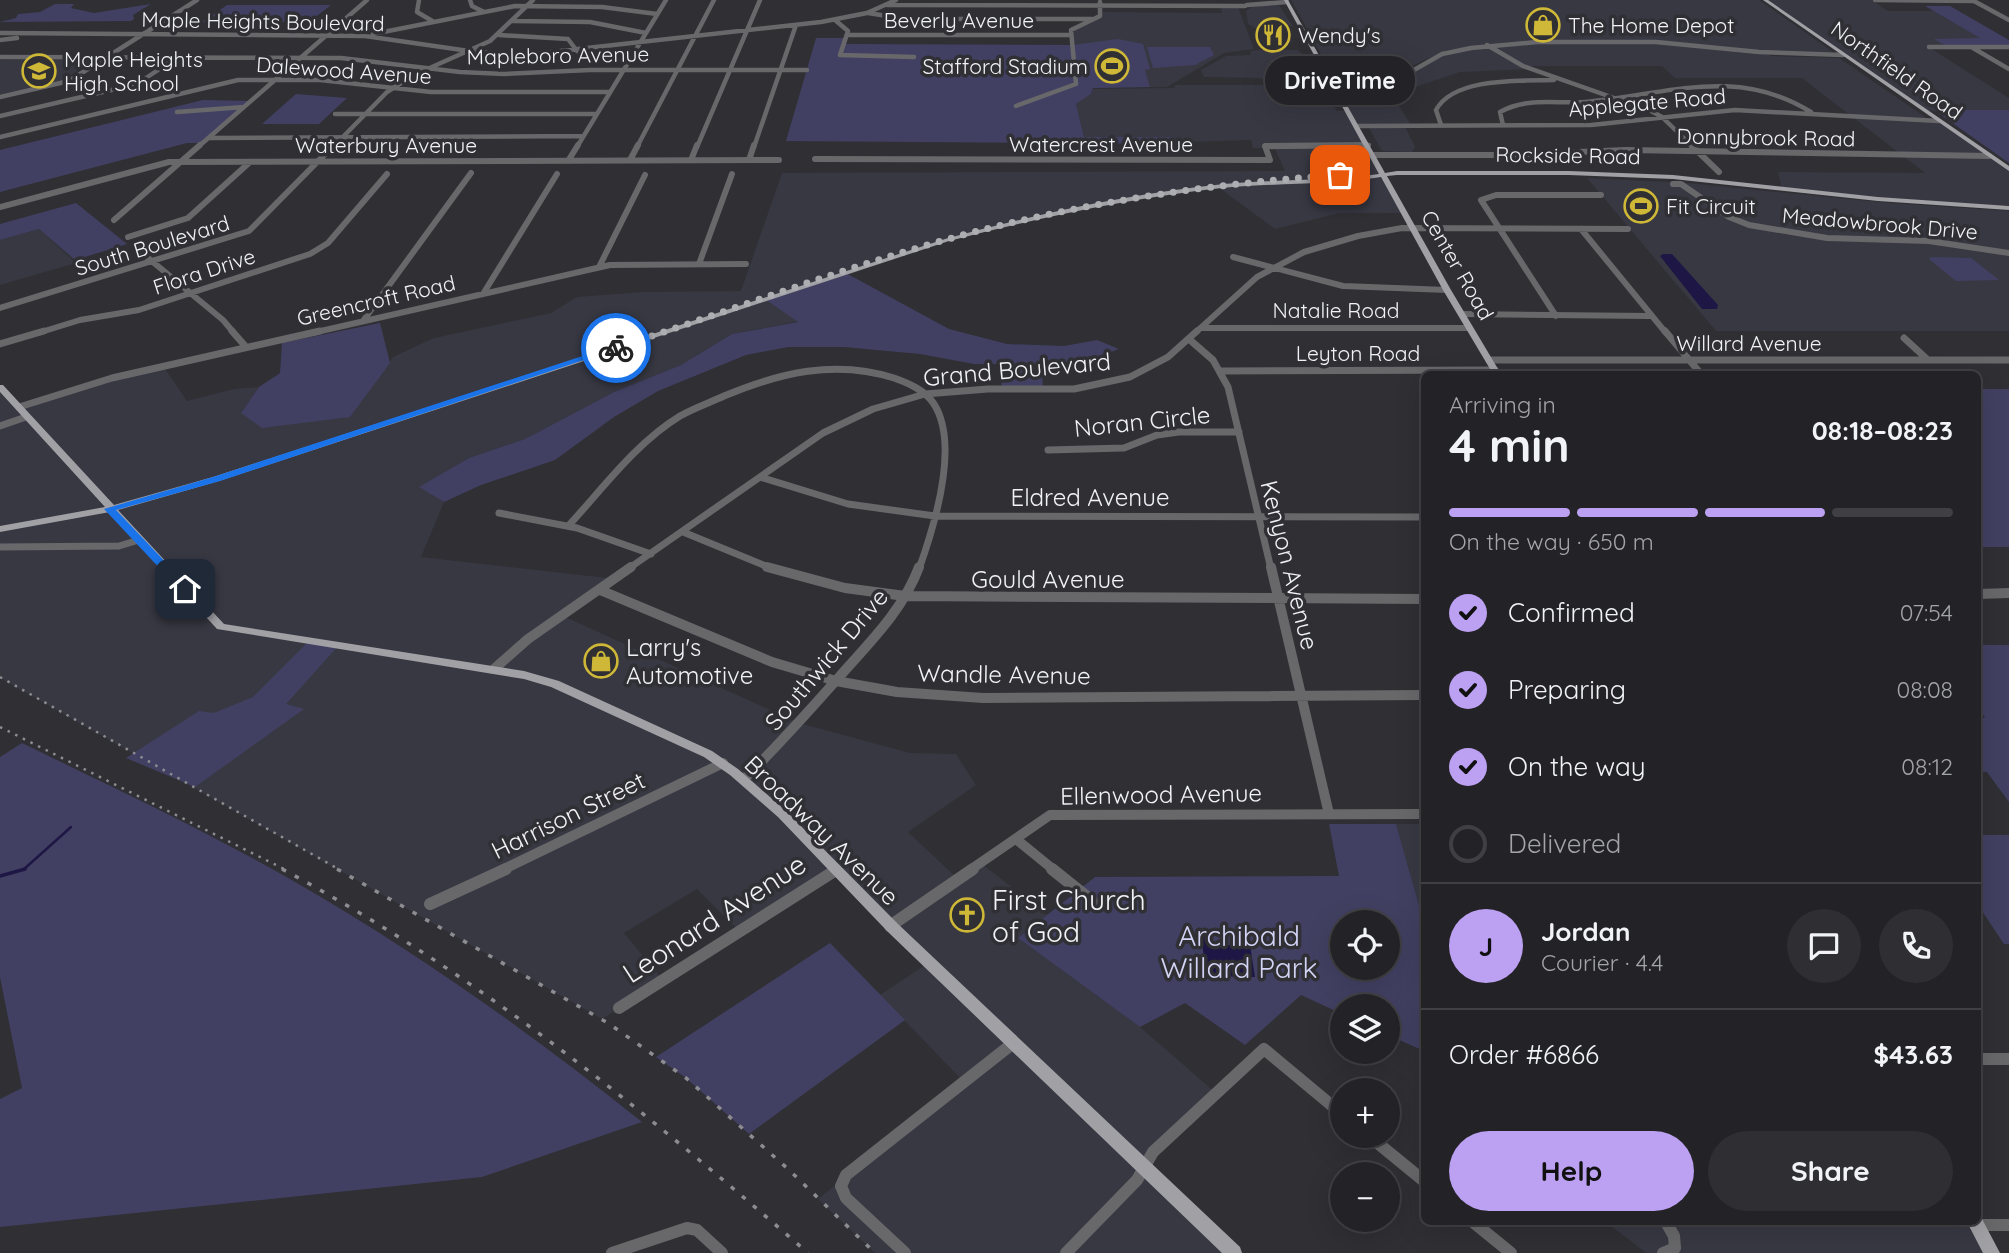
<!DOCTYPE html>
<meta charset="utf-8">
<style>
body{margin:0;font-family:Quicksand,sans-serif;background:#2f2f33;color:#f1f3f6;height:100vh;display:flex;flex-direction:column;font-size:26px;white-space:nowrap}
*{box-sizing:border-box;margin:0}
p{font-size:23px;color:#a3a4a7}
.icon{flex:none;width:38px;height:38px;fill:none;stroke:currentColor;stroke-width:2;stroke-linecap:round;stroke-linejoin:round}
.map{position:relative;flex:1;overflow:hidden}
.sheet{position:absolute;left:1421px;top:371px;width:560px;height:854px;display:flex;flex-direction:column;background:#232327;border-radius:10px;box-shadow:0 7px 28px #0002,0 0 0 2px #404044}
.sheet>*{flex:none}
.fabs{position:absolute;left:1330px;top:910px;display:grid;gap:14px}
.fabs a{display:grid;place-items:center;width:70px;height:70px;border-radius:50%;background:#232327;box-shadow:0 7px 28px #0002,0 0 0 2px #404044;font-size:35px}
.pin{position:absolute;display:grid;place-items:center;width:60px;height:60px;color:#fff;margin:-30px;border-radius:14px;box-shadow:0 4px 10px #0006}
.courier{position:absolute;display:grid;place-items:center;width:70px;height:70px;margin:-35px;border:5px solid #1a73e8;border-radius:50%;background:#fff;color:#222;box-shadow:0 2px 9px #0007}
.bubble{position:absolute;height:49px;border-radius:24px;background:#232327;box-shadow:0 7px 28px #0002,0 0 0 2px #404044;font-size:23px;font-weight:800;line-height:49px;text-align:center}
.head em{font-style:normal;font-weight:800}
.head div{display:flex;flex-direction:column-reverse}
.head{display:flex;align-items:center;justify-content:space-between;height:119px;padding:0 28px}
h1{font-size:46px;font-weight:800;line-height:52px}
.bar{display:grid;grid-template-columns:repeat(4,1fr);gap:10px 7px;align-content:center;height:84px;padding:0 28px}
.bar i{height:9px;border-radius:5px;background:#404044}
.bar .current{background:#bca0f2}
.bar p{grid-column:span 4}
.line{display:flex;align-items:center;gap:18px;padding:0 28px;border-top:2px solid #404044}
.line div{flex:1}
.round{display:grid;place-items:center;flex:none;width:74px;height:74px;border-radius:37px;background:#2f2f33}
ol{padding:0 28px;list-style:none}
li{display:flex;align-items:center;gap:21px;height:77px}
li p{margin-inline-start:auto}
li .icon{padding:7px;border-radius:50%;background:#bca0f2;color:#111;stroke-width:4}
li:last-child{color:#a3a4a7}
li i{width:38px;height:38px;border:4px solid #404044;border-radius:50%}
.action{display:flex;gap:14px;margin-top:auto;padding:14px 28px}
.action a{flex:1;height:80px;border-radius:42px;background:#bca0f2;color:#111;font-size:28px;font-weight:800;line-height:80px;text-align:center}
.action a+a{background:#2f2f33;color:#f1f3f6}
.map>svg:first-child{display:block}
.built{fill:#383843}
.green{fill:#414062;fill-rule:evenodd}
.water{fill:#1e1745}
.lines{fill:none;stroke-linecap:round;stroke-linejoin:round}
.stream-far1{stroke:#1e1745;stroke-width:2.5}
.stream{stroke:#1e1745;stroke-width:3.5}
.minor-far4{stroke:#68686b;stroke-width:4.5}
.minor-far3{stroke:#68686b;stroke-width:6}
.minor-far2{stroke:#68686b;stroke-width:7}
.minor-far1{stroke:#68686b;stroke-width:10}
.minor{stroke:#68686b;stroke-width:12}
.major{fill:#a0a0a5;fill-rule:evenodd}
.rail-far1{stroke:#8c8c91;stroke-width:2.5;stroke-dasharray:2.5 6;stroke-linecap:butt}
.rail{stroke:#8c8c91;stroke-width:3.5;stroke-dasharray:4.5 10;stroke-linecap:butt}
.route{fill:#1a73e8}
.done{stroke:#adaeb1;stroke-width:7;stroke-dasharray:0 12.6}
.labels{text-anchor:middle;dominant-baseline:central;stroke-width:7;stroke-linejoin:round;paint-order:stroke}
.far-street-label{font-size:21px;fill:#f1f2f5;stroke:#2f2f34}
.far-poi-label{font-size:21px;fill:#f1f2f5;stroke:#2f2f34;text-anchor:start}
.street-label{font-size:24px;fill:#f1f2f5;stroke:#2f2f34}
.poi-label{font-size:24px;fill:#f1f2f5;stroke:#2f2f34;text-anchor:start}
.near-poi-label{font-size:28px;fill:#f1f2f5;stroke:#2f2f34;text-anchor:start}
.near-street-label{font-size:28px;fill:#f1f2f5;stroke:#2f2f34}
.near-park-label{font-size:28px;fill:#d3d4f5;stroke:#2f2f34}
</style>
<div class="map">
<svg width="2009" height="1253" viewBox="0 0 2009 1253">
<rect width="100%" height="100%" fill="#2f2f34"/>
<path class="built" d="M1291,0H1759L1833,52L1767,53L1771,56L1839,58L1931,121H1939L2009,169V205L1988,206L1782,189L1778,172L1925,173L1802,78H1675L1662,66H1525L1530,69L1460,72L1397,93L1393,97L1411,125L1358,126L1405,213H1339L1275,229L1218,187L1079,208L947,240L766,299L799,321L732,334L681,365L614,392L525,439L469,458L420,487L444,502L421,557L615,579L563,616L799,723L910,753L956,754L976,785L908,832L958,879L981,863L1047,915L1018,938L1140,1027L1216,1093L1144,1166L1234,1253H875L818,1199L964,1082L880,995L928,963L836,870L739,931L697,889L624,933L663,980L602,1019L0,678V387L19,407L163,366L187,401L234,389L259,387L241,413L350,417L393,357L434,338L551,313L577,297L644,292L741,291L782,173L1285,171L1275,149L1253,148L1251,140L1184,142L1172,137H1084L1076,104L1091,94L1093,89L1174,88L1175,85H1306L1311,90L1326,93L1337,111H1348L1341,98L1356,97H1352L1347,88L1409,77L1432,58L1487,45L1625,41L1741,49L1648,40L1510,42L1447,50L1385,78L1339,81L1335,79Z
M1765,0H1871L1888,11H1934L1982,39H1936L1948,47L1930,48L2009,98V110L1924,111Z
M1278,4L1293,26L1284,27L1292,42L1263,41L1257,29L1248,24L1246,11L1252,7Z
M1221,6L1238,7L1254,49L1224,53L1167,87L1078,88L1073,29L1102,12L1222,13Z
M1260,50H1298L1304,55L1301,62L1309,78L1306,80H1266L1260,78L1204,77L1201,70L1226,56L1251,55L1250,51Z
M0,60H94L62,81L0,95Z
M1405,127L1415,147L1412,152L1382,151L1369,128Z
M1587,178L1687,183L1889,203L2009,211V331H1716Z
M39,229L76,263L0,285V240Z
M1396,824H1424V923Z
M1606,1222H1975L1992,1253H1646Z"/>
<path class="green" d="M55,4H74L71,8L94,13L151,4L133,15L134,19L131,21L0,22L16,18L18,14L40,12Z
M227,5H331L309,22H202Z
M1925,6H1950L2009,40V47H1948L1934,39L1980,38Z
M816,38H848L846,44L1073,45L1118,39L1143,44L1150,69L1145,70L1150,87L1093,88L1091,94L1076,104L1084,137H1172L1180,141L1179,144L786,141Z
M1147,47H1210L1214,55L1195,65L1153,68Z
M296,94L347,98L319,124H262Z
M203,100L252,101L204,143H187L0,192V150Z
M1934,110H2009V163Z
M76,203L127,244L75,260L39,229L0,240V224Z
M1931,257L1971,258L1999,280L1956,281L1929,259Z
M844,272L949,329L1007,344L1064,346L1097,340L1119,349L1084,362L1042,369L1043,389H1002L999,364H974L920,354L844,347H788L746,355L658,391L614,417L555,460L481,485L444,502L419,487L469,458L525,439L614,392L681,365L732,334L798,322L765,299Z
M380,323L390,363L350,417L262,428L241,413L259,387L280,373L282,343Z
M1978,389H2009V547H1978Z
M309,641L339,645L286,704L304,709L195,787L126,758L199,711L214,713L253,697Z
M1978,645H2009V802L1987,772L1978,771V721L1985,717L1978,708Z
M22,743C116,789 211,833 302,886C421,955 535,1036 642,1122L482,1177L0,1227V1099L22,1088L0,977V757Z
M1329,824H1396L1424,923V1051L1388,1035V1006H1342V1014L1301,995L1245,1045L1185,1003L1140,1027L1018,938L1095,877L1339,876ZM1342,922H1388V968H1342Z
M1978,835H2009V944H2004L1978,905Z
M830,943L905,1020L749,1134L686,1078L656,1057Z"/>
<path class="water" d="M1663,254H1672L1718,305L1717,309H1702L1660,256Z
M1201,933L1211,934L1213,945H1250L1255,977L1206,976Z"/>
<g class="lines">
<path class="stream-far1" d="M23,870L71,827"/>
<path class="stream" d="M0,876L25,869"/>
<path class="minor-far4" d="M419,0L417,12L434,22
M470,0L472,6L484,12
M1875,0L1973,1
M1972,0L2009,20
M887,5L1245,6
M1247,5L1287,2
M868,13L906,19H1092
M835,20L848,31L840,55L914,57
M512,21L590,22L646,33
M0,33L365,36L469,51L524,55L821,22L867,13L896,0
M373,34L515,6L602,7L657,14
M499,35L568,39L577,51
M847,35H1071
M0,40L17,38
M1487,45L1523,66L1651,111L1662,117L1693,147
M1929,47H2009
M1973,48L2009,69
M0,57L341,58L460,72L504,74L590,70H807
M1333,83L1388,80L1407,74L1442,54L1471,48L1537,42H1656L1759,52L1843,55
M0,97L69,81L197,0
M1016,106L1076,84L1071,30L1100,16V2
M177,112L244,107
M335,114H597
M0,116L137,84L176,58
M1441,125L1436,110C1454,77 1520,81 1554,80
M1503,125L1500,112C1527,97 1555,104 1585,102C1666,95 1735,65 1811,112
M1358,126L1591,125L1735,110L1939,121
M0,137L238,80H320L431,92H609
M210,138L583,136
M198,147L367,0
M333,147L387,92L414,75L490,41L533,0
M577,147L666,0
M637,147L714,0
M697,147L760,0
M754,147L796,25
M1265,147L1369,145"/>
<path class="minor-far3" d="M1691,145L1719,172
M1374,155H1504L1626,150L1989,156
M815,159L1270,160L1265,146L1366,145
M630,160L638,145
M691,160L697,145
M749,160L754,145
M568,161L578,145
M1673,184H1681L1729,217L1749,225L1827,238L1929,241L2009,253
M0,207L169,162L779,160
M114,220L200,145
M1581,229L1666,333
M128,237L188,218L250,162
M136,248L223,320L234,333
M1233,257L1343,286L1447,290
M699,264L732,174
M599,267L645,175
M483,294L557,174
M0,308L249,231L334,145
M1462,314L1650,316
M1556,316L1481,200L1496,195H1601
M363,321L471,173
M1202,328H1469
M38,333L80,320L139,310L310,254L328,243L387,174
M312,333L610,265L746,264
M1195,333L1257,277L1304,252L1358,236L1402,228L1628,229"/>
<path class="minor-far2" d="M232,331L246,347
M1665,331L1701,374
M1904,338L1928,360
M1190,340L1213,360L1228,387L1271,569
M0,344L44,331
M1489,360H2009
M1221,371L1495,370
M19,407L112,378L320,331
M0,426L26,417
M1048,450L1124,448L1157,435L1179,432H1239
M760,477L848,504L935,516L1424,517
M499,513L577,528L651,554
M570,524C604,487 636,443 680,416C694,408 709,403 724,396C779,373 835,359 894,378C908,383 925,390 934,404C960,445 934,527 919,569
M683,532L773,569
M0,547L119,546L139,540
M628,569L823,433L873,409L925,394L988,389H1074L1130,377L1168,357L1197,331"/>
<path class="minor-far1" d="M767,567L845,588L905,596L1424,599
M1271,567L1329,814
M600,590L772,662L836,681L897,692L983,698L1424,695
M1978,594L2009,593
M494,669L528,639L631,567
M744,779C778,746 809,711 840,676C870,642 903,610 919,567
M1016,839L1054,870
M502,870L723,763
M970,870L1050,815L1424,814"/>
<path class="minor" d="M1052,869L1092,901
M430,904L506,869
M890,926L973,869
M619,1008L836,870
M1978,1059H2009
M1369,1136L1424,1181
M1473,1222L1511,1253
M1666,1222L1674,1236L1675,1248
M1977,1225H2009
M612,1253L687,1228L697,1230L722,1253
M905,1253L846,1198L841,1186L846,1175L1012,1044
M1066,1253L1137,1180L1153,1152L1264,1049L1342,1114
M1663,1253L1675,1248"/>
<path class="major" d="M1284,0H1288L1385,173L1397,171H1569L1673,175L1878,197L2009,206V210L1878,201L1673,179L1569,175H1397L1387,176L1451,290L1501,374H1493L1443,290L1381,177C1328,185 1275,183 1222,188C1129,198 1039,218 949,241L219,481L118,510L224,624L524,671L559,681L712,751L738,769L786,811L898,924L1240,1247L1242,1253H1222L888,932L778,817L730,775L704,757L551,687L524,679L217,629L110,512L0,532V526L105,507L0,392V385H3L114,505L213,477L945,239C1036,214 1129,194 1224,184C1276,179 1328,181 1379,174Z
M1763,0H1768L2009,166V171Z
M1978,1215L1981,1217L2000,1253H1983L1967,1222H1978Z"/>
<path class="rail-far1" d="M0,677L340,870
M0,727L286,870"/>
<path class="rail" d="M282,869C475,972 644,1110 808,1253
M337,869L608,1023L686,1078L788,1169L875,1253"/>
</g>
<path class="route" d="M613,346L620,348L220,481L116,510L189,587V591H181L104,509L213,477Z"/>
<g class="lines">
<path class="done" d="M616,348C735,309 853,264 974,232C1094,201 1217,183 1340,175"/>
</g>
<defs>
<symbol id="shop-ring" viewBox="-11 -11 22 22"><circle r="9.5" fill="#2f2f34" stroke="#cfb837" stroke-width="1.5"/><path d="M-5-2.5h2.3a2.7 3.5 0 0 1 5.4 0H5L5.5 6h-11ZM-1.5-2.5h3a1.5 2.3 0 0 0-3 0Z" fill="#cfb837"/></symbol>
<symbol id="restaurant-ring" viewBox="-11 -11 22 22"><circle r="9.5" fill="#2f2f34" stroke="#cfb837" stroke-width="1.5"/><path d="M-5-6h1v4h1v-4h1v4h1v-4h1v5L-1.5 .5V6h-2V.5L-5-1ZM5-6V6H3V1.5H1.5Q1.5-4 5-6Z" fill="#cfb837"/></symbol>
<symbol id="stadium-ring" viewBox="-11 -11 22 22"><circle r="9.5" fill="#2f2f34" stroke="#cfb837" stroke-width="1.5"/><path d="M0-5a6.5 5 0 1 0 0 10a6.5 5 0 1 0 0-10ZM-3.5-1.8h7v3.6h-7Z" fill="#cfb837"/></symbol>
<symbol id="school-ring" viewBox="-11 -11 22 22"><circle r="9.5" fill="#2f2f34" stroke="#cfb837" stroke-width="1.5"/><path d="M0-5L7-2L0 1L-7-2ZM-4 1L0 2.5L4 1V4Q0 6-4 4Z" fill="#cfb837"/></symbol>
<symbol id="church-ring" viewBox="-11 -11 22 22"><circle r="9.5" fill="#2f2f34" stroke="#cfb837" stroke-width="1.5"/><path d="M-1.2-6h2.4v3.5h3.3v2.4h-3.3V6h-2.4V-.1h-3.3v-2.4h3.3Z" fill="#cfb837"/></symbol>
</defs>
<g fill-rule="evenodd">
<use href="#shop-ring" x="1524" y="6" width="38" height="38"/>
<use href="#restaurant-ring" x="1254" y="16" width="38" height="38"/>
<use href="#stadium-ring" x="1093" y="47" width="38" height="38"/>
<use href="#school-ring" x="20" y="52" width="38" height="38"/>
<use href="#stadium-ring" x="1622" y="187" width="38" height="38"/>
<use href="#shop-ring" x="582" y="642" width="38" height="38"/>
<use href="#church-ring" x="948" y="896" width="38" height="38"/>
</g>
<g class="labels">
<g class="far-street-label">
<text x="959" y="20">Beverly Avenue</text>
<text transform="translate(263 21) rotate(1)">Maple Heights Boulevard</text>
<text transform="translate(558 55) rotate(-1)">Mapleboro Avenue</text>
<text transform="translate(344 70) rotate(4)">Dalewood Avenue</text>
<text transform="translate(1897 70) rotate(35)">Northfield Road</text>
<text transform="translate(1647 102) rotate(-5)">Applegate Road</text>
<text transform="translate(1766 137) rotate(1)">Donnybrook Road</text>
<text x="1101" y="144">Watercrest Avenue</text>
<text x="386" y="145">Waterbury Avenue</text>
<text transform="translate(1568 155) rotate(1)">Rockside Road</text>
<text transform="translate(1880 223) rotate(5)">Meadowbrook Drive</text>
<text transform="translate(152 245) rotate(-17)">South Boulevard</text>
<text transform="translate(1458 265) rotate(60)">Center Road</text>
<text transform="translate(204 271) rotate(-18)">Flora Drive</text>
<text transform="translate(376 300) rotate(-13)">Greencroft Road</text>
<text x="1336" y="310">Natalie Road</text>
<text x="1749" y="343">Willard Avenue</text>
<text x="1358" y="353">Leyton Road</text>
</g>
<g class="far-poi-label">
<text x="1568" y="25">The Home Depot</text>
<text x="1298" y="35">Wendy's</text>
<text x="64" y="59">Maple Heights<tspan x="64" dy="24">High School</tspan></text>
<text x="1088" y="66" text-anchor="end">Stafford Stadium</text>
<text x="1666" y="206">Fit Circuit</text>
</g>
<g class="street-label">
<text transform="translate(1017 369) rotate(-5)">Grand Boulevard</text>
<text transform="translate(1142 421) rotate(-6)">Noran Circle</text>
<text x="1090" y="497">Eldred Avenue</text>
<text transform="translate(1290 565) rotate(76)">Kenyon Avenue</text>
<text x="1048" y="579">Gould Avenue</text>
<text transform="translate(826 659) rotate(-50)">Southwick Drive</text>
<text transform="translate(1004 674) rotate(1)">Wandle Avenue</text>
<text transform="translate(1161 794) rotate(-1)">Ellenwood Avenue</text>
<text transform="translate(568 815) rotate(-26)">Harrison Street</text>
<text transform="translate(822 830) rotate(44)">Broadway Avenue</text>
</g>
<g class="poi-label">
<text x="626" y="647">Larry's<tspan x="626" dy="28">Automotive</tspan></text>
</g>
<g class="near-poi-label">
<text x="992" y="899">First Church<tspan x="992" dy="32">of God</tspan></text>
</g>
<g class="near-street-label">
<text transform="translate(714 918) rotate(-33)">Leonard Avenue</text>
</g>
<g class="near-park-label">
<text x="1239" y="935">Archibald<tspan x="1239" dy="32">Willard Park</tspan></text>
</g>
</g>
</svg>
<div class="fabs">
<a><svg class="icon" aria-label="locate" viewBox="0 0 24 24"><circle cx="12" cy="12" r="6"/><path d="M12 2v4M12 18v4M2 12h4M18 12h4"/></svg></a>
<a><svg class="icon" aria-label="layers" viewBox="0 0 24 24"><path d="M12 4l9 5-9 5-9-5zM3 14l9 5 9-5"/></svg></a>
<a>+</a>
<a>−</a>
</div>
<div class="pin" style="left:1340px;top:175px;background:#ea580c"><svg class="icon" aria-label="bag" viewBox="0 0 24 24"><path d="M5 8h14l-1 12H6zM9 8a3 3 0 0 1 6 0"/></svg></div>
<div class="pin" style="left:185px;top:589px;background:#1f2937"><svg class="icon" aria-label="home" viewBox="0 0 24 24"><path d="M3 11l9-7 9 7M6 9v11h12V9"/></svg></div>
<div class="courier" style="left:616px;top:348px"><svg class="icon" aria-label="bike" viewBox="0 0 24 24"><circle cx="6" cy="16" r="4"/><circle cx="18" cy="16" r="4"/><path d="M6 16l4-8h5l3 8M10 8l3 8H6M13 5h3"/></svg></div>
<div class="bubble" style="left:1265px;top:56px;width:150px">DriveTime</div>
<section class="sheet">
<div class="head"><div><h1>4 min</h1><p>Arriving in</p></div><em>08:18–08:23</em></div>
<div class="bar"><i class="current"></i><i class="current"></i><i class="current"></i><i></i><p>On the way · 650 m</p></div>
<ol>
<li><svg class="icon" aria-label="check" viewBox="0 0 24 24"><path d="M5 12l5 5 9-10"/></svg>Confirmed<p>07:54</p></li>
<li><svg class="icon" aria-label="check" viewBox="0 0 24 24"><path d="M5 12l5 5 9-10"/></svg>Preparing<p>08:08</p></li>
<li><svg class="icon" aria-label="check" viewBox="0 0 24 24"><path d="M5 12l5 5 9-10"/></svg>On the way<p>08:12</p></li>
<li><i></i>Delivered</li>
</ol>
<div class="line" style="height:126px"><b class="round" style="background:#bca0f2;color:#111">J</b><div><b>Jordan</b><p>Courier · 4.4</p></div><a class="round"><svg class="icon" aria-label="chat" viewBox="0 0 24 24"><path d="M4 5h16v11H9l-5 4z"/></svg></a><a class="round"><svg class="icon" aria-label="phone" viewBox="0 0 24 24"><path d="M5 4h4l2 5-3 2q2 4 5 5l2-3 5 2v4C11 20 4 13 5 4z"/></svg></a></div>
<div class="line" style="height:91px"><div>Order #6866</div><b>$43.63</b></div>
<div class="action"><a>Help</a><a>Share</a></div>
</section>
</div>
